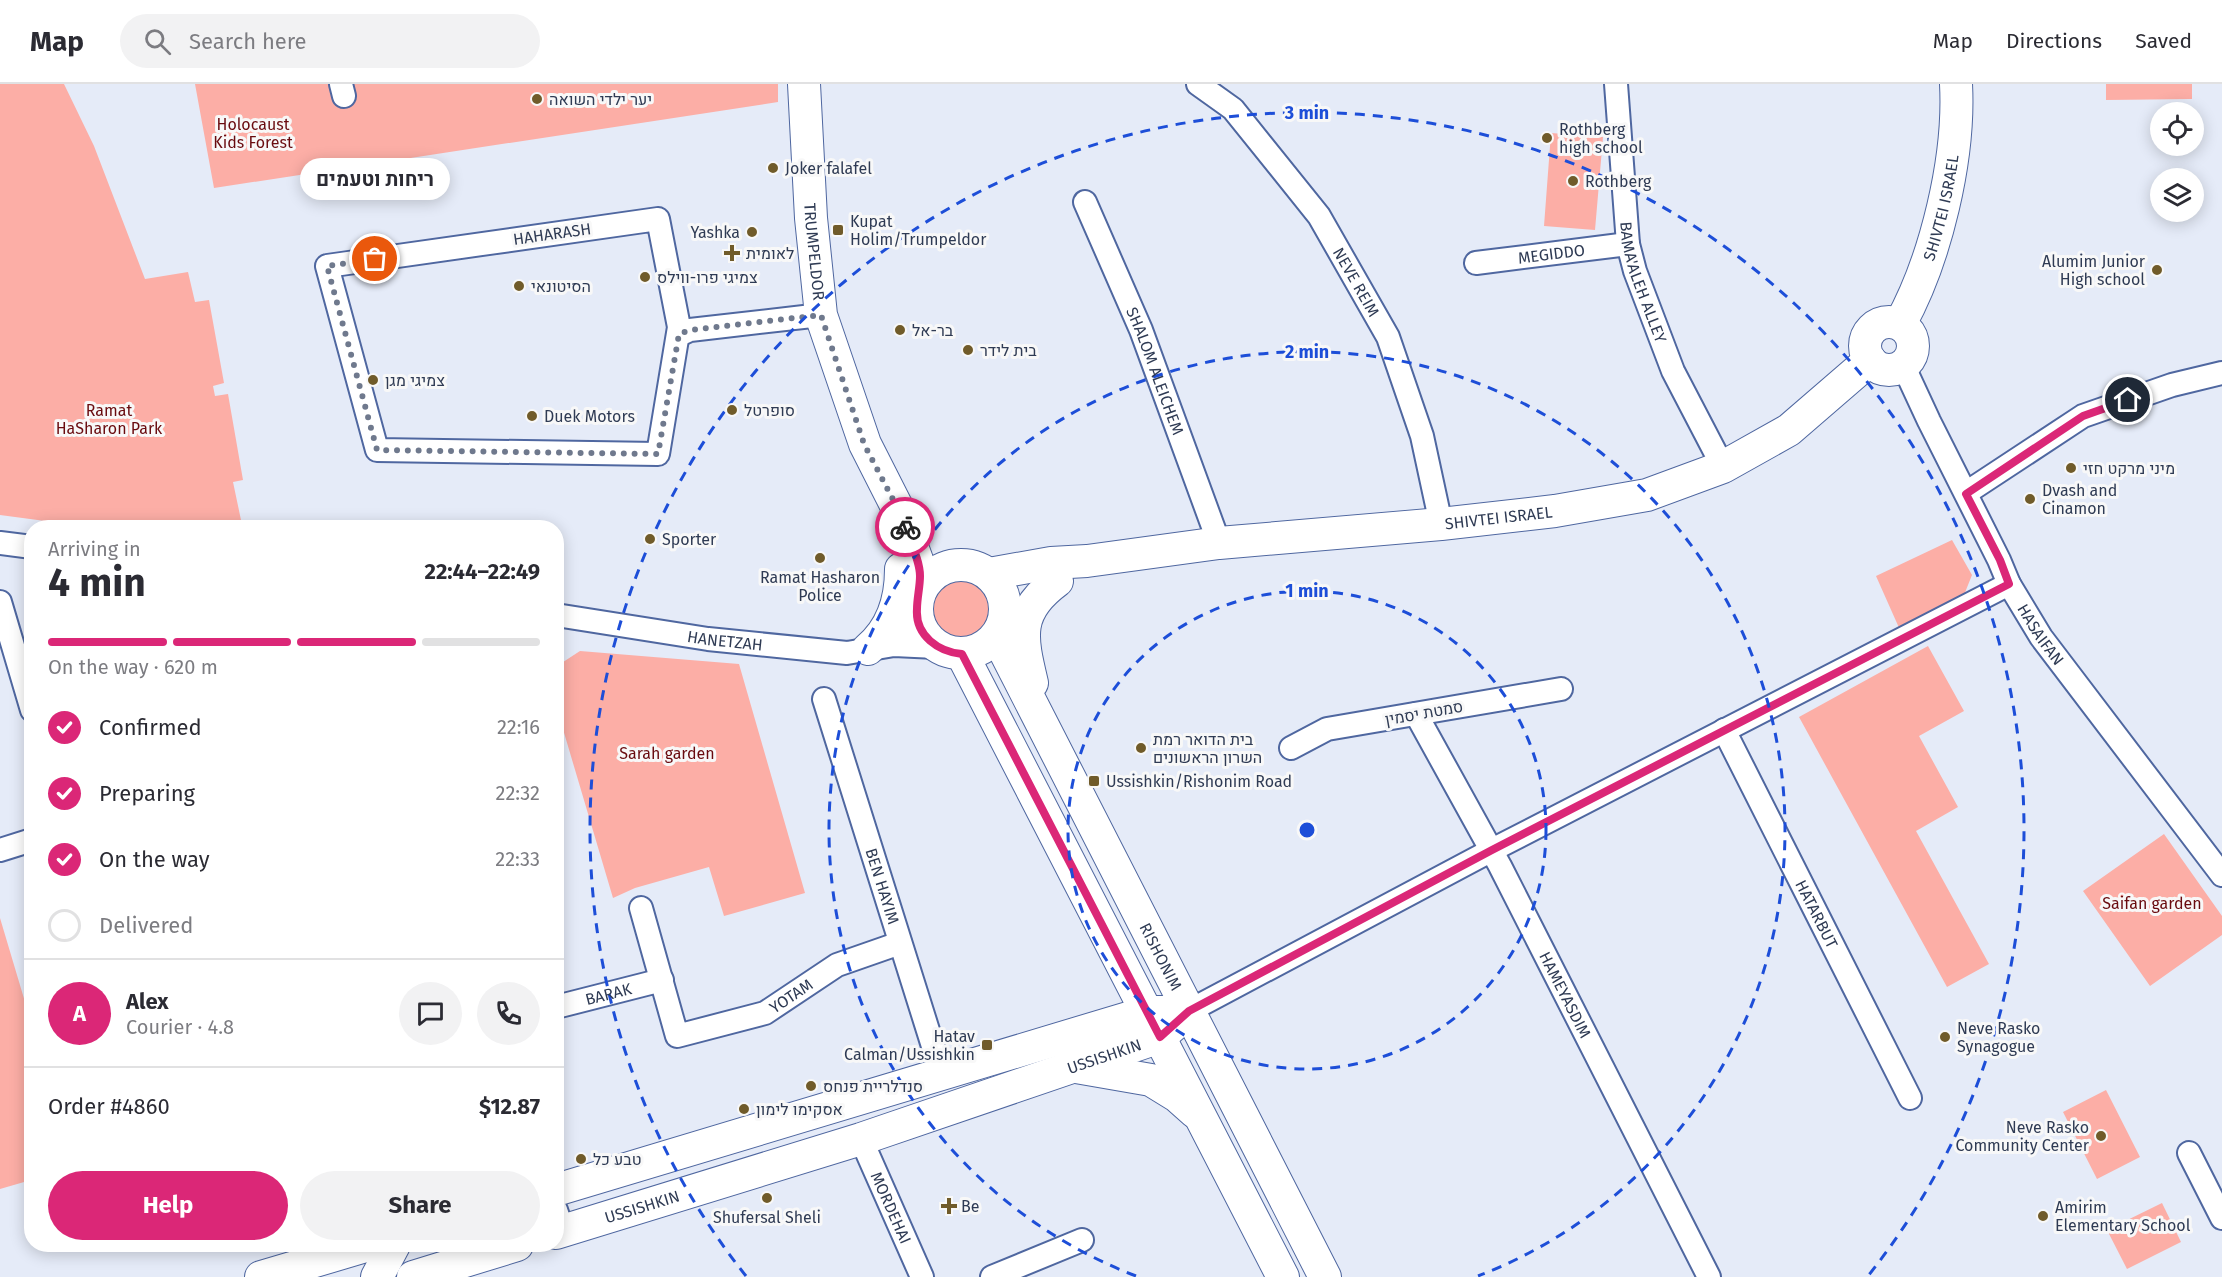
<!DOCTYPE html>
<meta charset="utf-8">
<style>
body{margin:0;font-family:"Fira Sans",Heebo,sans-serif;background:#f2f2f3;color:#2b2b33;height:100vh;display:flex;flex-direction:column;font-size:22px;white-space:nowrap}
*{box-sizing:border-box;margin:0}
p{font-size:20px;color:#7c7c81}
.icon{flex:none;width:33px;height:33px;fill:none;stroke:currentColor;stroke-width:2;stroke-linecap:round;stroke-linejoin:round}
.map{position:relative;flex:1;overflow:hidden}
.panel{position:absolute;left:24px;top:436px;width:540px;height:732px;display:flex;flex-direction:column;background:#fff;border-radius:24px;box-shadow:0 3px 15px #0003}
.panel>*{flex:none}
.controls{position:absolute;left:2150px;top:18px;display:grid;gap:12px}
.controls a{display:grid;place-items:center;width:54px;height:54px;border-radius:50%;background:#fff;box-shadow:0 3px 15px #0003;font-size:30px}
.pin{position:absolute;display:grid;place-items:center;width:51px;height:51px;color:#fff;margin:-26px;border:3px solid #fff;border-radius:50%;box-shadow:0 2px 6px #0007}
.courier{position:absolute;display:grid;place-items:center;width:60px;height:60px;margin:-30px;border:4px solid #db2777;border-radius:50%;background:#fff;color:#222;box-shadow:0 2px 8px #0007}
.bubble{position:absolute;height:42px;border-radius:21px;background:#fff;box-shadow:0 3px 15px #0003;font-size:20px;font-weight:700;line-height:42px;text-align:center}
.overview em{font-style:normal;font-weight:700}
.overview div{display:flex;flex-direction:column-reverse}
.overview{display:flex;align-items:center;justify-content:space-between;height:102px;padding:0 24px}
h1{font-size:39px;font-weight:700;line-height:45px}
.bar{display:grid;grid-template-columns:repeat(4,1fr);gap:9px 6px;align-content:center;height:72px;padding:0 24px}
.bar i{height:8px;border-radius:4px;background:#e1e1e2}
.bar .current{background:#db2777}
.bar p{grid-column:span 4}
.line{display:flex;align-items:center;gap:15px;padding:0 24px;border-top:2px solid #e1e1e2}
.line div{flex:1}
.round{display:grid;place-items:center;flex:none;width:63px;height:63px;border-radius:32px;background:#f2f2f3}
ol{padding:0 24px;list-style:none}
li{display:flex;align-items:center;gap:18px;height:66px}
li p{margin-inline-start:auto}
li .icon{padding:6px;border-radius:50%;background:#db2777;color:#fff;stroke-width:4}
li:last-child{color:#7c7c81}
li i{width:33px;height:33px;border:3px solid #e1e1e2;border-radius:50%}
.primary-button{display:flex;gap:12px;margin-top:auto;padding:12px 24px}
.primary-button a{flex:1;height:69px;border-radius:36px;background:#db2777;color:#fff;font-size:24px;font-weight:700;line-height:69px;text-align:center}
.primary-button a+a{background:#f2f2f3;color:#2b2b33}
header{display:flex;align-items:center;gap:36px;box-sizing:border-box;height:84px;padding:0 30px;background:#fff;border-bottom:2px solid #e1e1e2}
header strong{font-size:28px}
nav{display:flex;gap:33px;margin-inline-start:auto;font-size:21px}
.search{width:420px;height:54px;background:#f2f2f3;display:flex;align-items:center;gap:15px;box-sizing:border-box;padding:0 21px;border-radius:33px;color:#7c7c81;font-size:22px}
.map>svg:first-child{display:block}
.green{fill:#fcaea6}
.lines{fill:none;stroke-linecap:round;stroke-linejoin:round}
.street-casing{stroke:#4f67a0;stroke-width:26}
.secondary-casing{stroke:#4f67a0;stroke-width:34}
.street{stroke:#fff;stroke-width:22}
.secondary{stroke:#fff;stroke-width:32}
.done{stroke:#6f798d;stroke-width:6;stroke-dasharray:0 10.8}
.route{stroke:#db2777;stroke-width:8}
.ring{fill:none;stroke:#1d4ed8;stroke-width:3;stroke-dasharray:10 8}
.poi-dot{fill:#705b2a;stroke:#f8f8f8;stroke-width:2}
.labels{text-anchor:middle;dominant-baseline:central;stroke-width:6;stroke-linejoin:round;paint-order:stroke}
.poi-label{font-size:16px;fill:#2f3b54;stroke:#f8f8f8;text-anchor:start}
.park-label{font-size:16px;fill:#690b0f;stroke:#f8f8f8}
.street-label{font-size:16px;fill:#2f3b54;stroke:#f8f8f8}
.centre{fill:#1d4ed8;stroke:#f8f8f8;stroke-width:3}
.ring-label{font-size:18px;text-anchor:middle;font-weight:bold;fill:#1d4ed8;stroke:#f8f8f8;stroke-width:6;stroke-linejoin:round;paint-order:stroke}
</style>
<header>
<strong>Map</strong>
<div class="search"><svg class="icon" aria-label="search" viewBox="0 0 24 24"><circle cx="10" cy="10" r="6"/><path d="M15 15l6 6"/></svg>Search here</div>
<nav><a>Map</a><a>Directions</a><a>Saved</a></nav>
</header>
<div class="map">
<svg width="2222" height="1193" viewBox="0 0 2222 1193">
<rect width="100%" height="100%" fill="#e5ebf8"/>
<path class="green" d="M0,0H64L94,62L145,195L188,188L195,218L209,216L224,299L213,302L215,312L228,310L243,396L233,398L241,436L233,444H98L0,431Z
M195,0H778V18L214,104Z
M2106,0H2192V15L2106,16Z
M1551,49L1603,53L1595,146L1544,142Z
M1952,456L1972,491L1962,516L1900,546L1876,492Z
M928 526a33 33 0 1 1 66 0a33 33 0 1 1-66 0Z
M1928,562L1964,627L1919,652L1958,723L1916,747L1989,880L1947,903L1799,633Z
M580,567L739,580L805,809L724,832L709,783L635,804L613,814L557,625V582Z
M2164,750L2222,832V851L2150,902L2083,807Z
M0,834L31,938V1096L0,1105Z
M2106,1006L2140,1073L2097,1095L2063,1028Z
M2162,1119L2181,1158L2127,1185L2107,1146Z"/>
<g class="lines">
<defs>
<g id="street">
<path d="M341,0L344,12"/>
<path id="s1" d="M1198,0L1233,25L1319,132L1388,253L1422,352L1441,440"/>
<path id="s2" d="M1616,0L1628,160L1635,187L1673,287L1723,383"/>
<path id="s3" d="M1085,118L1141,246L1219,459"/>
<path d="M658,135L679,243L658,370L377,366L327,182Z"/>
<path id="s4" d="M1476,179L1628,160"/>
<path d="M679,251L690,246L821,231"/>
<path id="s5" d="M1903,281L1929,337L1999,476L2009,500L2041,553L2222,791"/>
<path d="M1966,409L2083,332L2172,301L2222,289"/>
<path d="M0,459L32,463"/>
<path d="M0,518L32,626"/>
<path id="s6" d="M556,531L708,555L847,569L894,561L936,563"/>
<path d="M894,561L918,538"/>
<path id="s7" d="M824,615L942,991"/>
<path id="s8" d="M1416,630L1500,782L1709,1193"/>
<path id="s9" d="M1724,646L1910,1014"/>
<path d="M1291,664L1327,645L1561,605"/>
<path d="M0,766L32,756"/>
<path id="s10" d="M641,824L677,952L765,929L837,881L900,859"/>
<path id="s11" d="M556,923L662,896"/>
<path d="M1189,927L1492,766L2009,500"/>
<path id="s12" d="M861,1055L922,1193"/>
<path d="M2189,1069L2222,1134"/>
<path d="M556,1126L563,1147"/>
<path d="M992,1193L1082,1156"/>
</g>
<g id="secondary">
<path id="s13" d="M804,0L811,134L821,231L865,360L899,427L917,476L920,491L918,512"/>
<circle cx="1889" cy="262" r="24"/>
<path id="s14" d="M1900,240C1936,175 1960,74 1956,0"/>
<circle cx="961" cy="525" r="44"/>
<path id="s15" d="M989,490L1051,479L1087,477L1219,459L1441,440L1555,427L1647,411L1723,383L1789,346L1870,276"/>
<path id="s16" d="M997,552L1325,1193"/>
<path d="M868,565C892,545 901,516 901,485"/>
<path d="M962,570L1283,1193"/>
<path d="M1032,599C1021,553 1015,528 1057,497"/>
<path d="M1076,983L1151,996L1177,1012L1195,1028"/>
<path d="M556,1106L1148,928H1167"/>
<path id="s17" d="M556,1149L861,1055L1160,953L1176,939"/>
<path d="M261,1193L369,1161"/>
<path d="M377,1193L394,1161"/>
<path d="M413,1193L517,1161"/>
</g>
</defs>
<use href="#street" class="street-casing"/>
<use href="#secondary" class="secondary-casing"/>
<use href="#street" class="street"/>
<use href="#secondary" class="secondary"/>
</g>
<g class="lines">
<path class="done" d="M375,175L327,182L377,366L658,370L679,250L690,246L821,231L864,360L899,427L905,443"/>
<path class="route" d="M905,443C910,458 920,476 920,492C920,503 917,514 917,525C915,552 939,568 962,570L1160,953L1189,927L1492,766L2009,500L2000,476L1966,410L2083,332L2128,316"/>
</g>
<g class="ring">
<circle cx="1307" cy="746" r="239"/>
<path d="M1136 1192A478 478 0 1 1 1478 1192"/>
<path d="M746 1192A717 717 0 1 1 1868 1192"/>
</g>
<g class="poi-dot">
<circle cx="537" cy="15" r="6"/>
<circle cx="1547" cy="54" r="6"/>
<circle cx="773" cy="84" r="6"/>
<circle cx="1573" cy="97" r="6"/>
<rect x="832" y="140" width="12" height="12" rx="3"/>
<circle cx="752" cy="148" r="6"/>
<path d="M729 160h6v6h6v6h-6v6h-6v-6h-6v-6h6z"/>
<circle cx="2157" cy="186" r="6"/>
<circle cx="645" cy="193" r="6"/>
<circle cx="519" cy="202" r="6"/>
<circle cx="900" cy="246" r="6"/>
<circle cx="968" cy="266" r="6"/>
<circle cx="373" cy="296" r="6"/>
<circle cx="732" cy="326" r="6"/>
<circle cx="532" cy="332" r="6"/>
<circle cx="2071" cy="384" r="6"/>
<circle cx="2030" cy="415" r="6"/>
<circle cx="650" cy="455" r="6"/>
<circle cx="820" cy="474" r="6"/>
<circle cx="1141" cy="664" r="6"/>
<rect x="1088" y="691" width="12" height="12" rx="3"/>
<circle cx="1945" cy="953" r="6"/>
<rect x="981" y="955" width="12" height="12" rx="3"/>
<circle cx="811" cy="1002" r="6"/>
<circle cx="744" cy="1025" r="6"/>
<circle cx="2101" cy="1052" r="6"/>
<circle cx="581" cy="1075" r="6"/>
<circle cx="767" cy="1114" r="6"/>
<path d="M946 1113h6v6h6v6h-6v6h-6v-6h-6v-6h6z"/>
<circle cx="2043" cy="1132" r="6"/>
</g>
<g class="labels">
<g class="poi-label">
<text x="549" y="15">יער ילדי השואה</text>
<text x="1559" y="45">Rothberg<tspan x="1559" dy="18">high school</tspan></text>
<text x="785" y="84">Joker falafel</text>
<text x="1585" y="97">Rothberg</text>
<text x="850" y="137">Kupat<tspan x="850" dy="18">Holim/Trumpeldor</tspan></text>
<text x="740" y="148" text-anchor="end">Yashka</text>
<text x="746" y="169">לאומית</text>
<text x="2145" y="177" text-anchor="end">Alumim Junior<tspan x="2145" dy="18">High school</tspan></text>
<text x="657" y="193">צמיגי פרו-ווילס</text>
<text x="531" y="202">הסיטונאי</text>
<text x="912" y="246">בר-אל</text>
<text x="980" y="266">בית לידר</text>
<text x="385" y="296">צמיגי מגן</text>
<text x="744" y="326">סופרטל</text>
<text x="544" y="332">Duek Motors</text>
<text x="2083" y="384">מיני מרקט חזי</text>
<text x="2042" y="406">Dvash and<tspan x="2042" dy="18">Cinamon</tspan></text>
<text x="662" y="455">Sporter</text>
<text x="820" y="493" text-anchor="middle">Ramat Hasharon<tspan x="820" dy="18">Police</tspan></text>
<text x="1153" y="655">בית הדואר רמת<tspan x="1153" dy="18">השרון הראשונים</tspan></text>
<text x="1106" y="697">Ussishkin/Rishonim Road</text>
<text x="1957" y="944">Neve Rasko<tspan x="1957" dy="18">Synagogue</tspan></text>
<text x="975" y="952" text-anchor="end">Hatav<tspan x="975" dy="18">Calman/Ussishkin</tspan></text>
<text x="823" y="1002">סנדלריית פנחס</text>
<text x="756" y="1025">אסקימו לימון</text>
<text x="2089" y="1043" text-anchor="end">Neve Rasko<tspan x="2089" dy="18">Community Center</tspan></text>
<text x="593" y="1075">טבע כל</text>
<text x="961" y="1122">Be</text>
<text x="2055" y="1123">Amirim<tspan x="2055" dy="18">Elementary School</tspan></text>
<text x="767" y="1133" text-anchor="middle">Shufersal Sheli</text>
</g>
<g class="park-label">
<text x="253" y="40">Holocaust<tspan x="253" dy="18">Kids Forest</tspan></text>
<text x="109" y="326">Ramat<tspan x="109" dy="18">HaSharon Park</tspan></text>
<text x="667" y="669">Sarah garden</text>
<text x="2152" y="819">Saifan garden</text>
</g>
<g class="street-label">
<text stroke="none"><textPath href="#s14" startOffset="124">SHIVTEI ISRAEL</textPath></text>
<text transform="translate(552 150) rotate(-8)">HAHARASH</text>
<text stroke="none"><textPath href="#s13" startOffset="168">TRUMPELDOR</textPath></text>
<text stroke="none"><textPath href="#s4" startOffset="76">MEGIDDO</textPath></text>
<text stroke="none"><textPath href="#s2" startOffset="201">BAMA'ALEH ALLEY</textPath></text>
<text stroke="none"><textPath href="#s1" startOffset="256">NEVE REIM</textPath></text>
<text stroke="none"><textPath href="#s3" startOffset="183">SHALOM ALEICHEM</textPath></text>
<text stroke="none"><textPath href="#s15" startOffset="513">SHIVTEI ISRAEL</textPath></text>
<text stroke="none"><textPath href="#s5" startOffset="303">HASAIFAN</textPath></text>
<text stroke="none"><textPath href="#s6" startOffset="171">HANETZAH</textPath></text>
<text transform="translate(1424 629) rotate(-10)">סמטת יסמין</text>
<text stroke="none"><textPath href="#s7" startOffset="196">BEN HAYIM</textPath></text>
<text stroke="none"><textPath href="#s9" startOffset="206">HATARBUT</textPath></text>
<text stroke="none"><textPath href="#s16" startOffset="360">RISHONIM</textPath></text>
<text stroke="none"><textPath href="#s11" startOffset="54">BARAK</textPath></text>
<text stroke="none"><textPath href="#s8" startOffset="318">HAMEYASDIM</textPath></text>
<text stroke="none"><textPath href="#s10" startOffset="255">YOTAM</textPath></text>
<text stroke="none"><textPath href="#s17" startOffset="576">USSISHKIN</textPath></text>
<text stroke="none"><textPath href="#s17" startOffset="90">USSISHKIN</textPath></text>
<text stroke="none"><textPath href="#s12" startOffset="75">MORDEHAI</textPath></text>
</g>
</g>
<circle cx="1307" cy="746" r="9" class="centre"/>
<g class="ring-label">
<text x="1307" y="35">3 min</text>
<text x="1307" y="274">2 min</text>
<text x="1307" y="513">1 min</text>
</g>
</svg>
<div class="controls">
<a><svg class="icon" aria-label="locate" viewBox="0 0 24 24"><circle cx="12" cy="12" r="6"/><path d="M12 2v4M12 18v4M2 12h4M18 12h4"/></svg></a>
<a><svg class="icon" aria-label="layers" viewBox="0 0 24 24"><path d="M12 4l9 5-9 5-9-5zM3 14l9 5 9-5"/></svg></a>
</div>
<div class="pin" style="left:375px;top:175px;background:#ea580c"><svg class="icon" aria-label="bag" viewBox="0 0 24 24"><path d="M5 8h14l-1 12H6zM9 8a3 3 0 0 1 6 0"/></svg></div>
<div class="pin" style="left:2128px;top:316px;background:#1f2937"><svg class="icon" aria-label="home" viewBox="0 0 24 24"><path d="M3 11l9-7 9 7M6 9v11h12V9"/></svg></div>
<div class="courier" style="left:905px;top:443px"><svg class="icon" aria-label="bike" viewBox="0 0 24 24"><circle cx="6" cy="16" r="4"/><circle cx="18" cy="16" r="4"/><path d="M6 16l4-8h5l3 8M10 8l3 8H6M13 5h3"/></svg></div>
<div class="bubble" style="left:300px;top:74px;width:150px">ריחות וטעמים</div>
<section class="panel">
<div class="overview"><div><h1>4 min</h1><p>Arriving in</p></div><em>22:44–22:49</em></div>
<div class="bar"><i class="current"></i><i class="current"></i><i class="current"></i><i></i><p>On the way · 620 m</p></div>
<ol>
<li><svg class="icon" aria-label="check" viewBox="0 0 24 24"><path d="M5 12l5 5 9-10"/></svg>Confirmed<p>22:16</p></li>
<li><svg class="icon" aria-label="check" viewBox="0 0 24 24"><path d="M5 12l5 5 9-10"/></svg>Preparing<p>22:32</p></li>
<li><svg class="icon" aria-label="check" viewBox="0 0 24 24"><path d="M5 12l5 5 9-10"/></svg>On the way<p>22:33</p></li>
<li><i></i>Delivered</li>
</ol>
<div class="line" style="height:108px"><b class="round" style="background:#db2777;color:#fff">A</b><div><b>Alex</b><p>Courier · 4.8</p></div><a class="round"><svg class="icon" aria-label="chat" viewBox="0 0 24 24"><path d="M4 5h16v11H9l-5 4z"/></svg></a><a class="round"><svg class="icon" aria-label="phone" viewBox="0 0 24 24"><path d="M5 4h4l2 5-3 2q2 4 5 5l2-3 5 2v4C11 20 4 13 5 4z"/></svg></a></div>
<div class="line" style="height:78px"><div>Order #4860</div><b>$12.87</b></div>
<div class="primary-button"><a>Help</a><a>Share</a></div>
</section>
</div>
